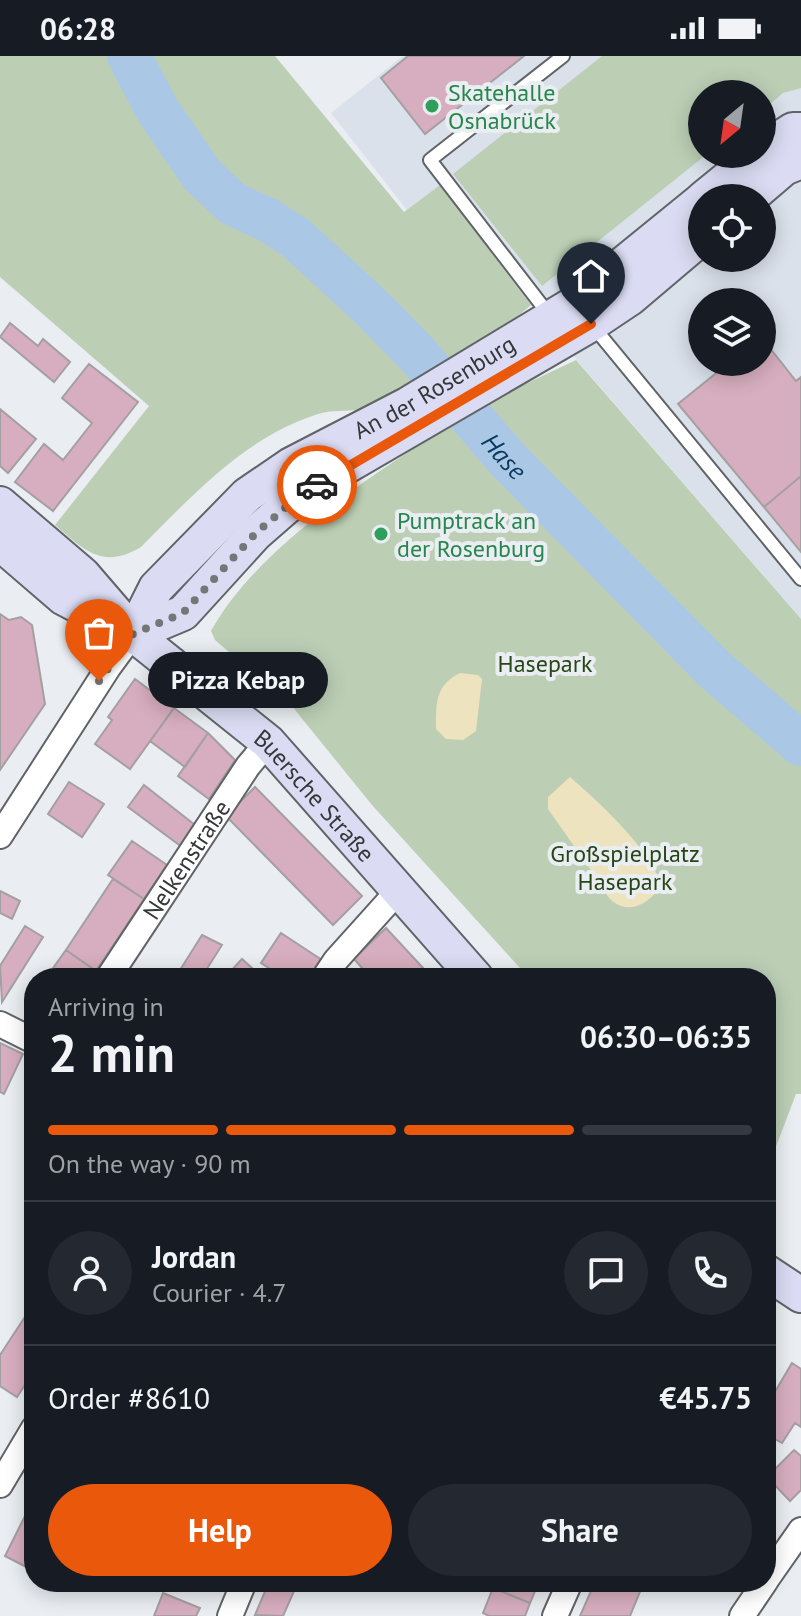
<!DOCTYPE html>
<meta charset="utf-8">
<style>
body{margin:0;font-family:"PT Sans",sans-serif;background:#242831;color:#f1f3f6;height:100vh;display:flex;flex-direction:column;font-size:30px;white-space:nowrap}
*{box-sizing:border-box;margin:0}
p{font-size:26px;color:#9ea1a6}
.icon{flex:none;width:44px;height:44px;fill:none;stroke:currentColor;stroke-width:2;stroke-linecap:round;stroke-linejoin:round}
.map{position:relative;flex:1;overflow:hidden}
.sheet{position:absolute;left:24px;top:912px;width:752px;height:624px;display:flex;flex-direction:column;background:#171b24;border-radius:32px;box-shadow:0 4px 20px #0003}
.sheet>*{flex:none}
.needle{width:52px;rotate:209deg}
.controls{position:absolute;left:688px;top:24px;display:grid;gap:16px}
.controls a{display:grid;place-items:center;width:88px;height:88px;border-radius:50%;background:#171b24;box-shadow:0 4px 20px #0003;font-size:40px}
.pin{position:absolute;display:grid;place-items:center;width:68px;height:68px;color:#fff;margin:-82px -34px;border-radius:50% 50% 50% 0;rotate:-45deg;box-shadow:0 0 8px #0007}
.pin .icon{rotate:45deg}
.courier{position:absolute;display:grid;place-items:center;width:80px;height:80px;margin:-40px;border:6px solid #ea580c;border-radius:50%;background:#fff;color:#222;box-shadow:0 2px 10px #0007}
.bubble{position:absolute;height:56px;border-radius:28px;background:#171b24;box-shadow:0 4px 20px #0003;font-size:26px;font-weight:700;line-height:56px;text-align:center}
.summary em{font-style:normal;font-weight:700}
.summary div{display:flex;flex-direction:column-reverse}
.summary{display:flex;align-items:center;justify-content:space-between;height:136px;padding:0 24px}
h1{font-size:52px;font-weight:700;line-height:60px}
.bar{display:grid;grid-template-columns:repeat(4,1fr);gap:12px 8px;align-content:center;height:96px;padding:0 24px}
.bar i{height:10px;border-radius:6px;background:#363941}
.bar .on{background:#ea580c}
.bar p{grid-column:span 4}
.line{display:flex;align-items:center;gap:20px;padding:0 24px;border-top:2px solid #363941}
.line div{flex:1}
.round{display:grid;place-items:center;flex:none;width:84px;height:84px;border-radius:42px;background:#242831}
.action{display:flex;gap:16px;margin-top:auto;padding:16px 24px}
.action a{flex:1;height:92px;border-radius:48px;background:#ea580c;color:#fff;font-size:32px;font-weight:700;line-height:92px;text-align:center}
.action a+a{background:#242831;color:#f1f3f6}
.status{display:flex;justify-content:space-between;align-items:center;height:56px;padding:0 40px;background:#171b24;direction:ltr}
.status svg{height:22px;fill:currentColor}
.map>svg:first-child{display:block}
.built{fill:#dae1eb;fill-rule:evenodd}
.green{fill:#bccfb5}
.sand{fill:#ede3be}
.lines{fill:none;stroke-linecap:round;stroke-linejoin:round}
.river{stroke:#aac8e5;stroke-width:44}
.building{fill:#d7aebf;stroke:#a49fa1;stroke-width:2}
.lane-casing{stroke:#616467;stroke-width:16}
.street-casing{stroke:#616467;stroke-width:28}
.secondary-casing{stroke:#616467;stroke-width:38}
.lane{stroke:#fff;stroke-width:12}
.street{stroke:#fff;stroke-width:24}
.secondary{stroke:#dbdbf3;stroke-width:34}
.done{stroke:#747678;stroke-width:8;stroke-dasharray:0 14.4}
.route{stroke:#ea580c;stroke-width:10}
.leisure-dot{fill:#2e9e5b;stroke:#eaedf1;stroke-width:3}
.labels{text-anchor:middle;dominant-baseline:central;stroke-width:8;stroke-linejoin:round;paint-order:stroke}
.leisure-label{font-size:24px;fill:#27864d;stroke:#eaedf1;text-anchor:start}
.street-label{font-size:24px;fill:#353637;stroke:#eaedf1}
.park-label{font-size:24px;fill:#264616;stroke:#eaedf1}
.water-label{font-size:26px;font-style:italic;fill:#09395f;stroke:#eaedf1}
</style>
<div class="status"><b>06:28</b><svg viewBox="0 0 49 12"><path d="M0 12V9h3v3zM5 12V6h3v6zM10 12V3h3v9zM15 12V0h3v12zM26 1h20v11H26zM47 4h2v5h-2z"/></svg></div>
<div class="map">
<svg width="801" height="1560" viewBox="0 0 801 1560">
<rect width="100%" height="100%" fill="#eaedf1"/>
<path class="built" d="M403,0H801V563L556,280L440,129L407,154L331,57ZM702,38H762V98H702ZM702,142H762V202H702ZM702,246H762V306H702Z"/>
<path class="green" d="M0,0H275L404,156L440,129L531,249L491,283L500,340L576,304L801,563V1038H796L766,1117V922H529L372,749L291,649L215,584L211,575C256,494 357,430 434,379L419,362L187,540L180,533L361,354C347,355 331,354 318,358C245,381 193,439 141,491C103,514 84,494 55,469L149,350L0,221Z
M602,0H801V32L783,37L762,55V38H702V98H707L542,230L453,118Z"/>
<path class="sand" d="M460,617L478,619L482,623L476,675L463,684L446,683L436,673C436,648 435,629 460,617Z
M570,721C597,744 653,796 661,829C644,857 614,861 600,827L548,753V741Z"/>
<g class="lines">
<path class="river" id="s1" d="M129,0L158,55L202,119L233,148L268,164L296,182L373,253L418,299L508,404L714,613L801,688"/>
</g>
<path class="building" d="M408,0H524L425,78L381,22Z
M10,267L38,290L43,283L70,306L54,326L0,281Z
M762,282L796,325L801,321V420L764,451L678,348L730,306H762Z
M89,308L138,346L53,455L15,426L44,388L63,404L92,367L62,342Z
M0,353L36,383L8,417L0,410Z
M801,420V496L764,451Z
M0,558L9,564L21,561L32,569L45,648L0,714Z
M135,623L174,652L130,713L95,688L112,664L108,661Z
M174,652L208,677L185,711L150,685Z
M208,677L235,704L209,743L178,720Z
M69,726L104,748L82,781L48,758Z
M144,729L195,769L182,791L128,751Z
M255,731L362,840L333,869L226,760Z
M132,785L167,809L144,843L108,819Z
M113,823L144,843L96,915L66,894Z
M0,835L20,845L12,863L0,857Z
M25,870L43,881L2,946L0,910Z
M386,872L424,913L415,922H371L354,903Z
M281,877L322,904L311,922H284L261,907Z
M202,879L222,889L201,922H175Z
M66,894L96,915L91,922H46Z
M242,903L263,922H234L229,917Z
M0,987L23,998L4,1038L0,1036Z
M34,1247V1315L17,1341L0,1330V1299Z
M792,1307L801,1313V1371L795,1367L782,1387L766,1378V1351Z
M794,1394L801,1400V1434L790,1445L767,1421Z
M34,1442V1515L5,1500Z
M269,1526H279L295,1533L283,1560L255,1559Z
M496,1526H539L530,1547L493,1532Z
M595,1526H644L630,1560H580Z
M493,1532L530,1547L525,1560H489L483,1557Z
M163,1537L200,1552L196,1560H154Z"/>
<g class="lines">
<defs>
<path id="lane" d="M550,260L430,104L563,0
M592,269L801,523"/>
<g id="street">
<path d="M0,780L108,612L133,578"/>
<path id="s2" d="M108,922L248,710L268,686"/>
<path d="M324,922L336,904L399,834"/>
<path d="M0,968L34,985"/>
<path d="M0,1429L34,1372"/>
<path d="M766,1524L801,1474"/>
<path d="M230,1560L244,1526"/>
<path d="M555,1560L570,1526"/>
<path d="M742,1560L765,1526"/>
</g>
<g id="secondary">
<path d="M762,94L793,74H801"/>
<path d="M704,142L758,98"/>
<path d="M749,142L784,112L801,105"/>
<path d="M0,448L83,519L120,562"/>
<path id="s3" d="M0,487L64,542L133,578L268,686L476,922"/>
<path id="s4" d="M133,578L156,532L247,439L291,409L407,349L574,248L702,144"/>
<path d="M133,578L183,557L255,478L286,451L331,419L591,268L630,242L702,181"/>
<path d="M766,1216L801,1239"/>
</g>
</defs>
<use href="#lane" class="lane-casing"/>
<use href="#street" class="street-casing"/>
<use href="#secondary" class="secondary-casing"/>
<use href="#lane" class="lane"/>
<use href="#street" class="street"/>
<use href="#secondary" class="secondary"/>
</g>
<g class="lines">
<path class="done" d="M99,625L133,578L183,557L255,478L286,451L317,429"/>
<path class="route" d="M317,429L591,268"/>
</g>
<g class="leisure-dot">
<circle cx="432" cy="50" r="8"/>
<circle cx="381" cy="478" r="8"/>
</g>
<g class="labels">
<g class="leisure-label">
<text x="448" y="36">Skatehalle<tspan x="448" dy="28">Osnabrück</tspan></text>
<text x="397" y="464">Pumptrack an<tspan x="397" dy="28">der Rosenburg</tspan></text>
</g>
<g class="street-label">
<text stroke="none"><textPath href="#s4" startOffset="398">An der Rosenburg</textPath></text>
<text stroke="none"><textPath href="#s3" startOffset="406">Buersche Straße</textPath></text>
<text stroke="none"><textPath href="#s2" startOffset="142">Nelkenstraße</textPath></text>
</g>
<g class="park-label">
<text x="545" y="607">Hasepark</text>
<text x="625" y="797">Großspielplatz<tspan x="625" dy="28">Hasepark</tspan></text>
</g>
<g class="water-label">
<text stroke="none"><textPath href="#s1" startOffset="556">Hase</textPath></text>
</g>
</g>
</svg>
<div class="controls">
<a><svg class="needle" viewBox="-14 -14 28 28"><path d="M0-13l5 13h-10z" fill="#e53935"/><path d="M0 13l5-13h-10z" fill="#9ea1a6"/></svg></a>
<a><svg class="icon" aria-label="locate" viewBox="0 0 24 24"><circle cx="12" cy="12" r="6"/><path d="M12 2v4M12 18v4M2 12h4M18 12h4"/></svg></a>
<a><svg class="icon" aria-label="layers" viewBox="0 0 24 24"><path d="M12 4l9 5-9 5-9-5zM3 14l9 5 9-5"/></svg></a>
</div>
<div class="pin" style="left:99px;top:625px;background:#ea580c"><svg class="icon" aria-label="bag" viewBox="0 0 24 24"><path d="M5 8h14l-1 12H6zM9 8a3 3 0 0 1 6 0"/></svg></div>
<div class="pin" style="left:591px;top:268px;background:#1f2937"><svg class="icon" aria-label="home" viewBox="0 0 24 24"><path d="M3 11l9-7 9 7M6 9v11h12V9"/></svg></div>
<div class="courier" style="left:317px;top:429px"><svg class="icon" aria-label="car" viewBox="0 0 24 24"><path d="M5 17H2v-5l4-1 3-4h7l3 4 3 1v5h-3M9 17h6M6 11h13"/><circle cx="7" cy="17" r="2"/><circle cx="17" cy="17" r="2"/></svg></div>
<div class="bubble" style="left:148px;top:596px;width:180px">Pizza Kebap</div>
<section class="sheet">
<div class="summary"><div><h1>2 min</h1><p>Arriving in</p></div><em>06:30–06:35</em></div>
<div class="bar"><i class="on"></i><i class="on"></i><i class="on"></i><i></i><p>On the way · 90 m</p></div>
<div class="line" style="height:144px"><a class="round"><svg class="icon" aria-label="person" viewBox="0 0 24 24"><circle cx="12" cy="8" r="4"/><path d="M4 21q1-7 8-7t8 7"/></svg></a><div><b>Jordan</b><p>Courier · 4.7</p></div><a class="round"><svg class="icon" aria-label="chat" viewBox="0 0 24 24"><path d="M4 5h16v11H9l-5 4z"/></svg></a><a class="round"><svg class="icon" aria-label="phone" viewBox="0 0 24 24"><path d="M5 4h4l2 5-3 2q2 4 5 5l2-3 5 2v4C11 20 4 13 5 4z"/></svg></a></div>
<div class="line" style="height:104px"><div>Order #8610</div><b>€45.75</b></div>
<div class="action"><a>Help</a><a>Share</a></div>
</section>
</div>
